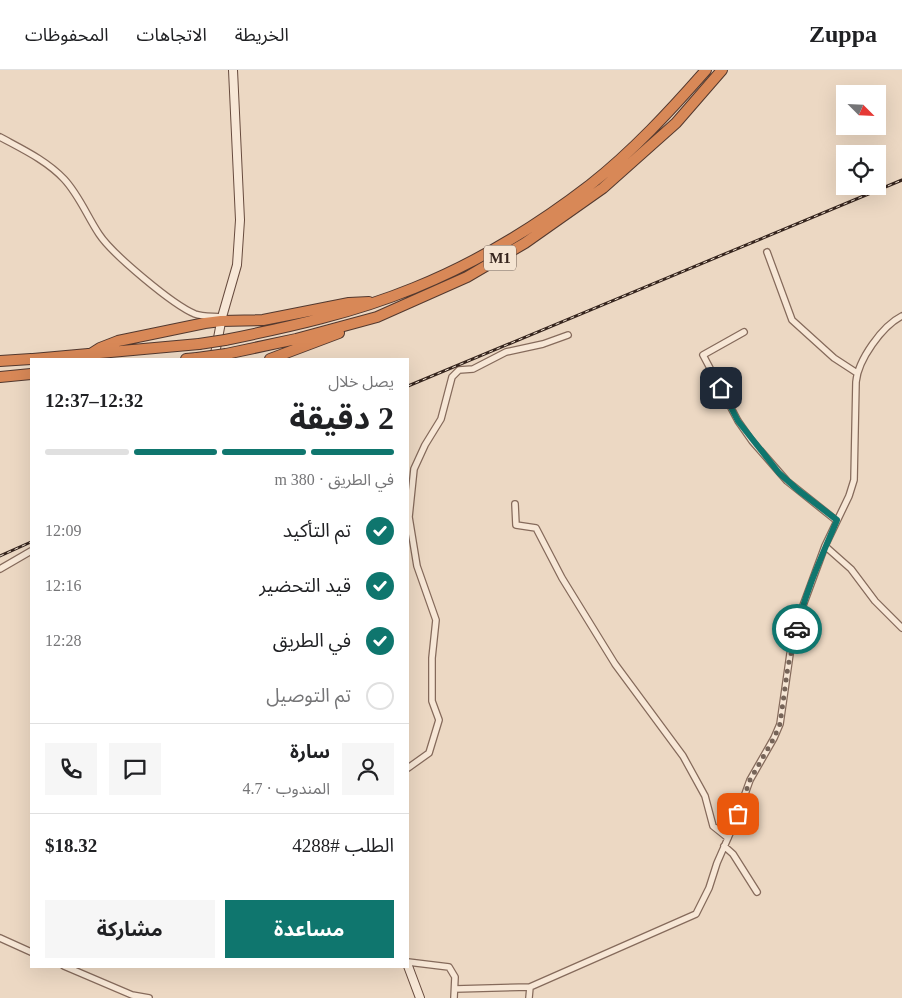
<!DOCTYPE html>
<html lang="ar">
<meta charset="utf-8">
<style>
body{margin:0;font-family:"Times New Roman","Noto Sans Arabic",serif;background:#f6f6f6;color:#202124;direction:rtl;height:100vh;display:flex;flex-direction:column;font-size:19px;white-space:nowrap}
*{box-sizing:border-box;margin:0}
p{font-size:16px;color:#757577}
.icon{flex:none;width:28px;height:28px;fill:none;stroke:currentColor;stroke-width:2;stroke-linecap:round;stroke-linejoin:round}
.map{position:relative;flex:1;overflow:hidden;direction:ltr}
.panel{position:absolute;left:30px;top:288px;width:379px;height:610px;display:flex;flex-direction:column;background:#fff;border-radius:0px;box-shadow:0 5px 20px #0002;direction:rtl}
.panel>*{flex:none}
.needle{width:32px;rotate:114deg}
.controls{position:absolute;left:836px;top:15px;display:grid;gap:10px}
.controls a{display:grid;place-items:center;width:50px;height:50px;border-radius:0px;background:#fff;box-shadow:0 5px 20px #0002;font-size:25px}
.pin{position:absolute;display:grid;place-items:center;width:42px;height:42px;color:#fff;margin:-21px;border-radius:10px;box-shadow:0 2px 8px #0006}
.courier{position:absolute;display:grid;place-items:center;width:50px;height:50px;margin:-25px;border:4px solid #0f766e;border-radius:50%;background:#fff;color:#222;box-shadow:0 1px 6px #0007}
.overview em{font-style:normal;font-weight:700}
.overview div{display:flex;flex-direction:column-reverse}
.overview{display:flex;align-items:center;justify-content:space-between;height:85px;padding:0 15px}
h1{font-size:32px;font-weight:700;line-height:38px}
.bar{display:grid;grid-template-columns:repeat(4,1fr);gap:8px 5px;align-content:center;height:60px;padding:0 15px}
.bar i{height:6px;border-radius:4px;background:#e0e0e0}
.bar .active{background:#0f766e}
.bar p{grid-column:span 4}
.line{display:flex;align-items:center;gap:12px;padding:0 15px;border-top:1px solid #e0e0e0}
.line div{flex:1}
.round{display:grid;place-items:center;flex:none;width:52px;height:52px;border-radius:0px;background:#f6f6f6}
ol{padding:0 15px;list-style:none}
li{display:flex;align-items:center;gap:15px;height:55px}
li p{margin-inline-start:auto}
li .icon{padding:5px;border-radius:50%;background:#0f766e;color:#fff;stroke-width:4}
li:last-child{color:#757577}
li i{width:28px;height:28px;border:2px solid #e0e0e0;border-radius:50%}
.button{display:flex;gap:10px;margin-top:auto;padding:10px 15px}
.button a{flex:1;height:58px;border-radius:0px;background:#0f766e;color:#fff;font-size:20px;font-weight:700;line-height:58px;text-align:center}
.button a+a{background:#f6f6f6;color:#202124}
header{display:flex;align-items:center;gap:30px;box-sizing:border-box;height:70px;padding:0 25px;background:#fff;border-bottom:1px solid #e0e0e0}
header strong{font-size:24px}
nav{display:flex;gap:28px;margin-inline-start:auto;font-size:18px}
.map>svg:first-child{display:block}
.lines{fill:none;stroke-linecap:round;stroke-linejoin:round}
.street-casing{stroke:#856a5b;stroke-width:8}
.secondary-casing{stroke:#674b3e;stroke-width:10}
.highway-casing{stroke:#53392f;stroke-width:12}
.street{stroke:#f7e7d6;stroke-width:5.5}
.secondary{stroke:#f7e7d6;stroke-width:8}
.highway{stroke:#d88857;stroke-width:10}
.rail-casing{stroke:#36251e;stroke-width:3}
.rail{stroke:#f4e4d2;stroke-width:1;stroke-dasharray:4;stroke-linecap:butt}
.highway-bridge-casing{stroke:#53392f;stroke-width:12;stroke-linecap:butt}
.highway-bridge{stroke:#d88857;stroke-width:10}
.done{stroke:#766458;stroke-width:5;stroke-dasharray:0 9}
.route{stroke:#0f766e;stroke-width:6}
.labels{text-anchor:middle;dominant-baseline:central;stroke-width:4;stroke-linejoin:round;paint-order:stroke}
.shield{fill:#f4e4d2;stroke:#6f5e54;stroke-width:1}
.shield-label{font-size:15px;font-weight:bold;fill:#36251e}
</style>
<header>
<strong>Zuppa</strong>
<nav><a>الخريطة</a><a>الاتجاهات</a><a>المحفوظات</a></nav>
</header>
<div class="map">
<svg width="902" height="928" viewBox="0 0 902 928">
<rect width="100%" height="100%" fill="#ecd8c3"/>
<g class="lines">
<defs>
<path id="street" d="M0,67C22,79 46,90 64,109C79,125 87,146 99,164C112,184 173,235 195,244C203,247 214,246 222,247
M767,182L792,250L834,288L857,303
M744,262L703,285L738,351L752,371L787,411L837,451
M515,434L516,455L536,458L562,508L615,594L683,686L705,726L713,756L728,768
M825,476L851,499L875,531L902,558
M0,499L31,481
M408,698L429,683L439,650L432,631V588L436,550L417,496L409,447L414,399L425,375L441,349L452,307L459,300L473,299L506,282L543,274L568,265
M724,776L733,784L757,822
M0,868L31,882
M408,892L449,897L455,907L454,928
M64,896L132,925L149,928
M455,919L530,917
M529,928L530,917L696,844L709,818L717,793L735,752L750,710L774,668L780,654L790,584L801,541L825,476L849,426L854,410L856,312C858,290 882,256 902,246"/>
<path id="secondary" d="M214,289L222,247L237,195L240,150L233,0
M408,896L420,928"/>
<path id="highway" d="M225,270C289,257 353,243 414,218C476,193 538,155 590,115C633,81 670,41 706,0
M226,284L296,269L377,247L467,207L525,173L603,118L676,53L722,0
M89,285L100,278L118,271L205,253L221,251L263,250L349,233L369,232
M33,289L199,274
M186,289L197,288
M270,289L339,263
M0,291L31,289
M0,307L31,304"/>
</defs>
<use href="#street" class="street-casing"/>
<use href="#secondary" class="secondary-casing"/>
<use href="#highway" class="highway-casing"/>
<use href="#street" class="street"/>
<use href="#secondary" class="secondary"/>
<use href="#highway" class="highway"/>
<defs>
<path id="rail" d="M408,316L902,110
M0,486L31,472"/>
</defs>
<use href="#rail" class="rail-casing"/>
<use href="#rail" class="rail"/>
<defs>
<path id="highway-bridge" d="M199,274L225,270
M197,288L226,284"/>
</defs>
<use href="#highway-bridge" class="highway-bridge-casing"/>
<use href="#highway-bridge" class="highway-bridge"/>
</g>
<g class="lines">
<path class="done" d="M738,744L750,710L774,668L780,654L788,596L797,559"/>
<path class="route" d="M721,318L738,351L779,403L798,420L837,450C822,486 805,522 797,559"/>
</g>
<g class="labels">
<rect class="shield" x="484" y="175.5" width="32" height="25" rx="4"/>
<g class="shield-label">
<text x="500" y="188">M1</text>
</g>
</g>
</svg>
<div class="controls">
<a><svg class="needle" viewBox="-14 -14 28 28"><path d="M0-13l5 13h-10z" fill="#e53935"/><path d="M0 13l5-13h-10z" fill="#757577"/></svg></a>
<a><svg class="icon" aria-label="locate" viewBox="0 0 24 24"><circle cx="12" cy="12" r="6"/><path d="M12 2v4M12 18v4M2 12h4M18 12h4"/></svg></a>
</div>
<div class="pin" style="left:738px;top:744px;background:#ea580c"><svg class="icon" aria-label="bag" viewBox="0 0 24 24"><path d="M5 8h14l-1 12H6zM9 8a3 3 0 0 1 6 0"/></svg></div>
<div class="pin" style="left:721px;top:318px;background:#1f2937"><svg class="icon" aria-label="home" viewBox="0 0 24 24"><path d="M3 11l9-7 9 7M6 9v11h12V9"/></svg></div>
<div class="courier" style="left:797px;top:559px"><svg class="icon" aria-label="car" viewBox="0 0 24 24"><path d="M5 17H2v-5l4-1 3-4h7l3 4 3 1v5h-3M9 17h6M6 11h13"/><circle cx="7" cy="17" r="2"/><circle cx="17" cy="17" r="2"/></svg></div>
<section class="panel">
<div class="overview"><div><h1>2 دقيقة</h1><p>يصل خلال</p></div><em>12:32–12:37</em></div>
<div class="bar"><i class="active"></i><i class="active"></i><i class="active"></i><i></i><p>في الطريق · 380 m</p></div>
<ol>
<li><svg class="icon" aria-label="check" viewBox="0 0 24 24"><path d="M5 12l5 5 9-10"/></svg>تم التأكيد<p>12:09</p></li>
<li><svg class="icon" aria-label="check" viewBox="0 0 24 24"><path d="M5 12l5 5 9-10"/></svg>قيد التحضير<p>12:16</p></li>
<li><svg class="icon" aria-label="check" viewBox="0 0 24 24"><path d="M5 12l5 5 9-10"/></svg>في الطريق<p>12:28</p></li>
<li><i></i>تم التوصيل</li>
</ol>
<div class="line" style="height:90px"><a class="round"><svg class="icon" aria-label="person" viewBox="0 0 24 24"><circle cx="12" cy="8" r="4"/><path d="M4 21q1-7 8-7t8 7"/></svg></a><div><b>سارة</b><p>المندوب · 4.7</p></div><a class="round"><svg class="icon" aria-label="chat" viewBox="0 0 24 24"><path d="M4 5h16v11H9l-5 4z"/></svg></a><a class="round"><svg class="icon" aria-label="phone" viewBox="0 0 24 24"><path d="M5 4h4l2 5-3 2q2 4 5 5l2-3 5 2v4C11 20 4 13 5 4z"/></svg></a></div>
<div class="line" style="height:65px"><div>الطلب #4288</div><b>$18.32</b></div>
<div class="button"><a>مساعدة</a><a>مشاركة</a></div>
</section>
</div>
